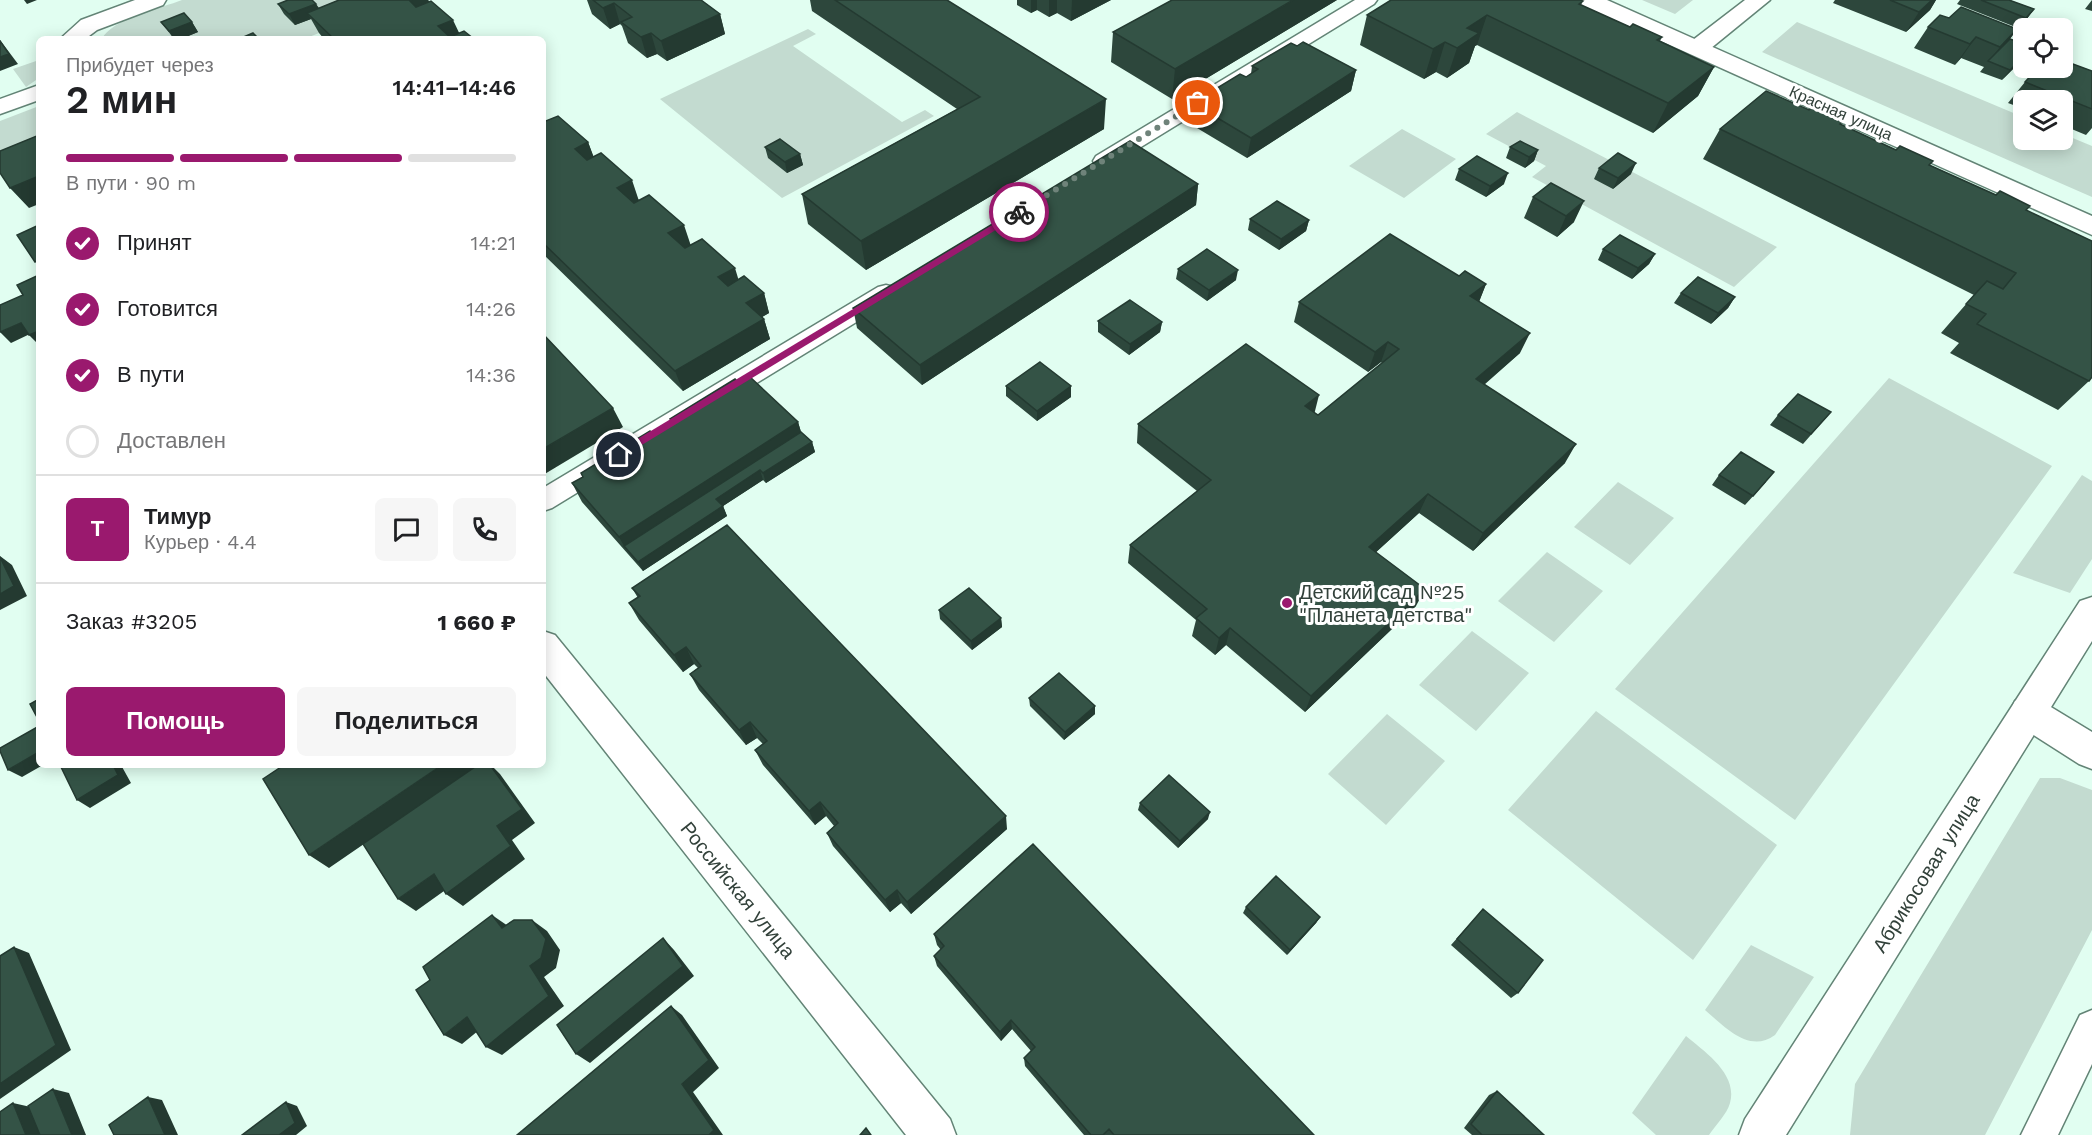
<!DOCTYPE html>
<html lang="ru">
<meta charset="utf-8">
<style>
body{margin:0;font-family:"Work Sans",sans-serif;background:#f6f6f6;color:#202124;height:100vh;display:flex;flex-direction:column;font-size:22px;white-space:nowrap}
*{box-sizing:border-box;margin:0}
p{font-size:20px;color:#757577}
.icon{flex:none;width:33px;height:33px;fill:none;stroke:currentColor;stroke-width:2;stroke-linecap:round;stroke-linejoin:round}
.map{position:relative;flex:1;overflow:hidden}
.drawer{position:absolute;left:36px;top:36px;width:510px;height:732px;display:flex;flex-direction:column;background:#fff;border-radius:9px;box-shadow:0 3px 15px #0003}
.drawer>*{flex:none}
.fabs{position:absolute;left:2013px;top:18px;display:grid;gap:12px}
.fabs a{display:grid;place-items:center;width:60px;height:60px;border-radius:9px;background:#fff;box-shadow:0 3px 15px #0003;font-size:30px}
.pin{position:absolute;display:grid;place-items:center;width:51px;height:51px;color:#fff;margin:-26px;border:3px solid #fff;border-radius:50%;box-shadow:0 2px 6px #0007}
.courier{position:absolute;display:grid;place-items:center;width:60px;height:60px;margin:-30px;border:4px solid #9a196e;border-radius:50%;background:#fff;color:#222;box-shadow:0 2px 8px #0007}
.head em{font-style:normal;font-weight:600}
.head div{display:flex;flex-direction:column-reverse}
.head{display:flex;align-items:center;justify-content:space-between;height:102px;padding:0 30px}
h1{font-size:39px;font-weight:600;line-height:45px}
.bar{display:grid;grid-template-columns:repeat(4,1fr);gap:9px 6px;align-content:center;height:72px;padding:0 30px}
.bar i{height:8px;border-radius:4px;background:#e0e0e0}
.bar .on{background:#9a196e}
.bar p{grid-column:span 4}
.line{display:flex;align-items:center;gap:15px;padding:0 30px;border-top:2px solid #e0e0e0}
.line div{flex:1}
.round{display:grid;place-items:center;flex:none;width:63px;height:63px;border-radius:9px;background:#f6f6f6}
ol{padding:0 30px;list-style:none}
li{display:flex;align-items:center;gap:18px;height:66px}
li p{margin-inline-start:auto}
li .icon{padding:6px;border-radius:50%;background:#9a196e;color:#fff;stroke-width:4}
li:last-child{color:#757577}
li i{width:33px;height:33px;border:3px solid #e0e0e0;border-radius:50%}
.action{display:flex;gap:12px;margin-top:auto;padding:12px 30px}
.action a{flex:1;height:69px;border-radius:9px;background:#9a196e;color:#fff;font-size:24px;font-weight:600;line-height:69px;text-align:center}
.action a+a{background:#f6f6f6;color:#202124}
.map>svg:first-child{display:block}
.green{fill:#c3dbd0}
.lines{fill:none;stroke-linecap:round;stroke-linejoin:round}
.service-casing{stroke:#638476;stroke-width:3}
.minor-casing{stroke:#638476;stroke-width:3}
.tertiary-casing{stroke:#638476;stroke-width:3}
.service{fill:#fff;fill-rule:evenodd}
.minor{fill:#fff;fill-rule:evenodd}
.tertiary{fill:#fff;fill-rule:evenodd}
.wall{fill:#2d473c}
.shaded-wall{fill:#243a31}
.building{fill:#345346;stroke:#243a31;stroke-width:1.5}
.route{fill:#9a196e}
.done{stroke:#6f837a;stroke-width:6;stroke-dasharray:0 10.8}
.poi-dot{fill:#9a196e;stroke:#fff;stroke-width:2}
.labels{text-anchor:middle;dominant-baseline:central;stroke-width:6;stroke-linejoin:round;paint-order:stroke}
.far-street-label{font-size:16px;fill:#32413a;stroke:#fff}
.poi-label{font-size:20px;fill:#32413a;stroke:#fff;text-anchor:start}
.street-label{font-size:20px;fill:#32413a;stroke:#fff}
</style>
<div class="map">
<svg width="2092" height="1135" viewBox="0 0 2092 1135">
<rect width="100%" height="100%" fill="#e1fef1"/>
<path class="green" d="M182,0H402L304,39H102C111,19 162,8 182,0Z
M1642,0H1693L1675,14Z
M1797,22L2023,117L2024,140H2062L2063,134L2092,146V197L1762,52Z
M808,29L816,34L793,46L902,122L925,110L934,116L782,198L660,99Z
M39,60V78L26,87L13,69Z
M39,106V153L0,168V121Z
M1517,112L1777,247L1734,287L1532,177L1546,166L1486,134Z
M1402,129L1456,159L1404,198L1349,166Z
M1889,378L2052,466L1795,820L1615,689Z
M2082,475L2092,481V559L2070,593L2013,573Z
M1618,482L1674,518L1630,565L1574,527Z
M1547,552L1603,591L1554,642L1498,601Z
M1472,631L1529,673L1476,731L1419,685Z
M1596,711L1777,845L1693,960L1508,810Z
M1387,714L1445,761L1386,825L1328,774Z
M2040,778H2060L2092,790V930L1985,1135H1850L1855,1084Z
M1751,945L1814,977L1775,1035C1749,1054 1725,1027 1705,1010Z
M1686,1036C1705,1052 1738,1074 1730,1103C1727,1114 1715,1126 1709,1135H1656L1632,1113Z"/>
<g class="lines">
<defs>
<path id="service" d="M1355,0H1377L1374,4L1110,166L1103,167L1096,166L1093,161L1096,156Z
M886,285L894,287L897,293L894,299L552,508L543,511V488L878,287Z
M2092,1010V1064L2058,1135H2021L2080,1015Z"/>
<path id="minor" d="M135,0H166L163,5L97,30L85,39H60L81,20Z
M1745,0H1770L1705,53L1697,55L1689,53L1686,48L1689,43Z
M39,85V100L0,114V99Z
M543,631L555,635L950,1119L956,1135H906L543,672Z
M2028,696L2041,701L2092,732V769L2079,764L2015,723L2010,712L2015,701Z"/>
<path id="tertiary" d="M1578,0H1607L2092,216V235L1581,5Z
M2092,597V641L1786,1135H1739L1745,1119L2080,601Z"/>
</defs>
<use href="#service" class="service-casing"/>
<use href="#minor" class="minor-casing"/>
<use href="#tertiary" class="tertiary-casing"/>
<use href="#service" class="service"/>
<use href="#minor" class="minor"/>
<use href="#tertiary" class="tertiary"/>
</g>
<path class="wall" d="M339,0H428L459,33L474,39H324L319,33L311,19L295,25L284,14L278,4H316L319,8Z
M587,0H701L720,14L725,34L667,61L657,54L647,58L628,43L622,26L620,24L610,29L592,14Z
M810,0H947L1104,129L866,270L808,224L802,194L957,109L812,11Z
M1017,0H1111L1071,21L1057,13L1049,17L1037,10L1031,13L1017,5Z
M1337,0L1172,99L1111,62L1113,32Z
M1835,0H1936L1930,10L1906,32L1833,3Z
M1960,0H2009L2034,9L2026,20L2018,28L1957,4Z
M2092,0V11L2085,9Z
M1583,1L1581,5L1630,27L1662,37L1660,41L1714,67L1698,96L1653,133L1477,45L1475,46L1469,63L1447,78L1436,72L1424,79L1360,45L1367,15Z
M1949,18L2017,29L2010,39L2024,44V58L2002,80L1980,72L1984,67L1961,58L1955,65L1914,48L1928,27Z
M161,22H192L198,32L181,39H174Z
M1297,46L1356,70L1351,91L1247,158L1197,128L1199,99L1246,77L1251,74L1252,66Z
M2092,71V128L2086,135L2062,125V100H2024V109L2008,103L2025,82Z
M543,119L546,121L588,142L593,156L639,200L690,245L738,280L764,293L769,313L762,317L764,319L770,339L683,391L543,254Z
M1841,125L1896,150L1933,161L1930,165L2026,210L2089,381L2058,410L1950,353L1959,343L1941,333L1974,295L1703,159L1720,129Z
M765,147L800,154L803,165L787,173L768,158Z
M1510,147L1538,150L1534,161L1525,168L1506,158Z
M1599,168L1631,174L1613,189L1594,179Z
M1459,169L1504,184L1486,197L1455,180Z
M1551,183L1574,222L1557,237L1524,218L1533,197Z
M1198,184L1196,205L922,385L857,328L853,308Z
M1250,219L1309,220L1306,231L1279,250L1248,230Z
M1603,249L1655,254L1649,264L1632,279L1598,260Z
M1178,269L1236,280L1207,301L1176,279Z
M1459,276L1486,284L1479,302L1520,353L1484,385L1565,463L1473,551L1419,513L1376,552L1416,606L1305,712L1226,645L1215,655L1192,636L1196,620L1128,563L1130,545L1197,491L1137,443L1138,424L1314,413L1318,415L1382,363L1381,362L1368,372L1294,322L1299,302Z
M1681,293L1735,297L1728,308L1711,324L1674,303Z
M1098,321L1162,322L1160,332L1129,355L1098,332Z
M738,382L798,422L801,432L812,442L815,452L766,483L763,480L723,506L727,516L643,571L582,502L572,483L583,477L581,473L653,435L672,424L670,419Z
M1006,386H1071V397L1037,421L1006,396Z
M1831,412L1803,444L1770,425L1778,415Z
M1719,475L1766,482L1745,505L1712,485Z
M632,588L1007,829L911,914L901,903L890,912L833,846L827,833L834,826L826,816L815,825L763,765L755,750L763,744L757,738L746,745L699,690L690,674L698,668L694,664L683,672L639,620L629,603L638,598Z
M939,610L1001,618L1002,627L972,650L940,619Z
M1029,698L1095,714L1064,740L1030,706Z
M1140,803L1208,819L1178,848L1138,810Z
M1246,907L1320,917L1316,923L1287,955L1243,913Z
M1483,909L1518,993L1511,998L1451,945Z
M934,934L1314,1135H1084L1025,1066L1024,1058L1031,1051L1012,1029L1001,1041L937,966L934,956L941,950L937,945Z
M1497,1091L1544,1135H1472L1464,1128L1489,1095Z"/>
<path class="shaded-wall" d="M24,0H37L27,4Z
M412,0H428L435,16L419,22L410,1Z
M1031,0H1037V10L1031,13Z
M1049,0H1057V13L1049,17Z
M1072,0H1111L1071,21Z
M1293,0H1337L1172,99L1175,69Z
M1932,0H1936L1930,10L1906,32L1919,12Z
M614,3L620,24L610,29L603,8Z
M316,4L322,15L307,13L311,19L295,25L289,14Z
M2034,9L2026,20L2018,28L2026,18Z
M720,14L725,34L667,61L661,41Z
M1487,15L1477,45L1475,46L1469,63L1447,78L1457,48L1467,28Z
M453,20L462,39H444L438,26Z
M192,22L198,32L181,39H174L169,31Z
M2017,29L2002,50L1989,61L2000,47Z
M651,33L657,54L647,58L641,37Z
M1976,37L1961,58L1955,65L1970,44Z
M0,40L18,64L0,71Z
M1445,42L1436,72L1424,79L1433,49Z
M2024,56V58L2002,80L2010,70Z
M1714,67L1698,96L1653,133L1668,103Z
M1356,70L1351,91L1247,158L1251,138Z
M1106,99L1104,129L866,270L861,241Z
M588,142L596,163L583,170L575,149Z
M1538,150L1534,161L1525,168L1529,157Z
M800,154L803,165L787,173L785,162Z
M1636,163L1631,174L1613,189L1618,178Z
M1508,173L1504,184L1486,197L1490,186Z
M39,176V204L29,208L10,188Z
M632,180L639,201L625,208L617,188Z
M1198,184L1196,205L922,385L920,365Z
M1584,201L1574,222L1557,237L1566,216Z
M1309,220L1306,231L1279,250L1281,239Z
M684,225L691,246L676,254L668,233Z
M1655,254L1649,264L1632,279L1638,268Z
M735,268L741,288L724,297L718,277Z
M1238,270L1236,280L1207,301L1209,290Z
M1486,284L1478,304L1470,296Z
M764,293L769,313L752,323L746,303Z
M1735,297L1728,308L1711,324L1718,313Z
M764,319L770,339L683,391L675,371Z
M1162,322L1160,332L1129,355L1130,344Z
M21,323L32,333L11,343L0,332Z
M39,331V345L29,335Z
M1530,333L1520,353L1467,399L1476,379Z
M1388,342L1381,362L1368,372L1375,352Z
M1071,386V397L1037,421V411Z
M1319,395L1314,415L1305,406Z
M613,408L623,427L543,475V449Z
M798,422L804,442L760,470L763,480L720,508L624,546L619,537Z
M812,442L815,452L766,483L763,473Z
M1576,444L1565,463L1473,551L1483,533Z
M1428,494L1419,513L1362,565L1369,547Z
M723,506L727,516L643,571L638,562Z
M0,556L12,565L27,596L0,610Z
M1425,589L1416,606L1305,712L1311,696Z
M1001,618L1002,627L972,650L971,641Z
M1230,628L1226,645L1215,655L1219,638Z
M686,647L694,664L683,672L674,655Z
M1095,706V714L1064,740L1065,732Z
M750,722L757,738L746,745L739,730Z
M39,752V765H43L22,777L8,770Z
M113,765H121L131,783L90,808L77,800Z
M442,765H479L329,868L309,855Z
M490,765H491L500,774L535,823L512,840L525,859L463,906L446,894L497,826Z
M820,802L826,816L815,825L809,811Z
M1210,812L1208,819L1178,848L1180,841Z
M1006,816L1007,829L911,914L907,902Z
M434,874L451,886L416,911L398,899Z
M897,890L901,903L890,912L885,900Z
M492,915L508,926L502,928Z
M1320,917L1316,923L1287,955L1290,950Z
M532,920L547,931L560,950L556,968L544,977L564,1006L502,1055L486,1047L530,966Z
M663,938L674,950L694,976L590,1063L576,1054Z
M14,947L29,953L71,1050L0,1099V1084Z
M671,1006L682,1015L719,1068L693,1092L723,1135H709L682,1084Z
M467,1017L484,1026L462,1044L444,1035Z
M1011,1020L1012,1029L1001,1041L1000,1032Z
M53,1089L69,1093L86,1135H72Z
M148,1097L162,1100L178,1135H165Z
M286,1102L297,1106L307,1126L296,1135H279Z
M13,1103L44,1110L55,1135H26Z"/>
<path class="building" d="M288,0H312L316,4L289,14L278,4Z
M339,0H412L410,1L416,7L431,1L453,20L438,26L450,37L464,31L474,39H334L307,13Z
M593,0H701L720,14L661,41L651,33L641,37L621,22L632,17L614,3L603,8Z
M835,0H947L1106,99L861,241L802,194L980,97Z
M1172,0H1293L1175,69L1113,32Z
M1391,0H1580L1583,1L1579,4L1630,27L1633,24L1662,37L1657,40L1714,67L1668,103L1487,15L1467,28L1479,33L1457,48L1445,42L1433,49L1367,15Z
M1890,0H1932L1919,12Z
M1981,0H2009L2034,9L2026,18Z
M1961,7L2017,29L2000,47L1976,37L1970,44L1928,27L1940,15L1949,18Z
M184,13L192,22L169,31L161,22Z
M253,33L259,39H239Z
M2010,39L2024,44V56L2010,70L1988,61Z
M0,41L9,54L0,57Z
M1303,42L1356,70L1251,138L1199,107L1205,103L1199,99L1240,74L1246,77L1258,69L1252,66L1291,43L1297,46Z
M2062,60L2092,71V109L2025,82L2038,68H2062Z
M1766,91L1809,110L1813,107L1843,121L1840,124L1896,150L1900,146L1933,161L1929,165L1996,195L2000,191L2030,206L2026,210L2092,241V377L2089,381L1977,324L1986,314L1966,304L1987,281L2003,289L2016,273L1720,129Z
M558,116L588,142L575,149L587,160L601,153L632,180L617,188L634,203L649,195L684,225L668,233L685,248L702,239L735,268L718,277L728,286L744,276L764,293L746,303L764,319L675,371L543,243V119L546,121Z
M39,135V176L10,188L0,173V151Z
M780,139L800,154L785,162L765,147Z
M1130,141L1198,184L920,365L853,308Z
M1520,141L1538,150L1529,157L1510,147Z
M1618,153L1636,163L1618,178L1599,168Z
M1477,156L1508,173L1490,186L1459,169Z
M1551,183L1584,201L1566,216L1533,197Z
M1277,201L1309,220L1281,239L1250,219Z
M39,225V260L35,262L17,235Z
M1390,234L1459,276L1465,271L1486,284L1470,296L1530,333L1476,379L1576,444L1483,533L1428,494L1369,547L1425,589L1311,696L1230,628L1219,638L1196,618L1207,609L1130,545L1211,480L1138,424L1246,344L1319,395L1305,406L1318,415L1399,349L1388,342L1375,352L1299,302Z
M1620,235L1655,254L1638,268L1603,249Z
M1207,249L1238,270L1209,290L1178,269Z
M39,275V331L29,335L21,323L0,332V305L23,295L17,285Z
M1698,277L1735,297L1718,313L1681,293Z
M1130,300L1162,322L1130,344L1098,321Z
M543,334L613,408L543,449Z
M1040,362L1071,386L1037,411L1006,386Z
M749,376L798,422L619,537L572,483L583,477L581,473L650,431L653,435L674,423L670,419L735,379L738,382Z
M1798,394L1831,412L1811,434L1778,415Z
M801,432L812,442L763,473L760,470L716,499L723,506L638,562L624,546Z
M1741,452L1774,472L1753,496L1719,475Z
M727,525L1006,816L907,902L897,890L885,900L827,833L838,823L820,802L809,811L755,750L767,741L750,722L739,730L690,674L701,666L686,647L674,655L629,603L640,596L632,588Z
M0,557L14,586L0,594Z
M969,588L1001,618L971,641L939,610Z
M1059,673L1095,706L1065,732L1029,698Z
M39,699V721L30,704Z
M39,726V752L8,770L0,751V748Z
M60,765H113L118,775L77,800Z
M284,765H442L309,855L263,779Z
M478,765H490L522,809L497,826L511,846L446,894L434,874L398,899L363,844Z
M1169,775L1210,812L1180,841L1140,803Z
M1033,844L1314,1135H1114L1109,1129L1103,1135H1091L1024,1058L1035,1047L1011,1020L1000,1032L934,956L944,946L934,934Z
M1276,876L1320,917L1290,950L1246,907Z
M1483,909L1543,960L1518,993L1457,939Z
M492,915L502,928L514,920H532L546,939L541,958L530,966L549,996L486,1047L467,1017L444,1035L416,990L430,980L423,967Z
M663,938L683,966L576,1054L557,1025Z
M14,947L56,1045L0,1084V956Z
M671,1006L709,1060L682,1084L714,1130L709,1135H517Z
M53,1089L72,1135H40L28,1106Z
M1497,1091L1544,1135H1482L1471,1124Z
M148,1097L165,1135H114L109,1125Z
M286,1102L295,1123L279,1135H242Z
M13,1103L26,1135H0V1112Z
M866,1128L871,1135H860Z"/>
<path class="route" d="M1019,209L1023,212L1022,214L622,457H616V452Z"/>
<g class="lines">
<path class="done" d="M1019,212L1198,103"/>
</g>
<circle class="poi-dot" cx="1287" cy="603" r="6"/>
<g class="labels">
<g class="far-street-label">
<text transform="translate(1841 113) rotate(24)">Красная улица</text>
</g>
<g class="poi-label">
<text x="1299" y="592">Детский сад №25<tspan x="1299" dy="23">"Планета детства"</tspan></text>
</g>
<g class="street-label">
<text transform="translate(1926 873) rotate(-58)">Абрикосовая улица</text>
<text transform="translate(738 890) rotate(51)">Российская улица</text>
</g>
</g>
</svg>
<div class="fabs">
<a><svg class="icon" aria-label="locate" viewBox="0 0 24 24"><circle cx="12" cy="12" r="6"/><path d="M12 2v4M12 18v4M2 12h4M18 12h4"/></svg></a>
<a><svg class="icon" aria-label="layers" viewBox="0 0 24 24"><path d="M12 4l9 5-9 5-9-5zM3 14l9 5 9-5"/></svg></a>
</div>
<div class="pin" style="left:1198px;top:103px;background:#ea580c"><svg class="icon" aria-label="bag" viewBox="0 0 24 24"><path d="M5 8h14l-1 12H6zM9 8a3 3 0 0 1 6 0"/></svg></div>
<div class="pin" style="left:619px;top:455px;background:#1f2937"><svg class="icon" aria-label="home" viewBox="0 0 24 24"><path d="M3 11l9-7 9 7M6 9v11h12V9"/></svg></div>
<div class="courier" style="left:1019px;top:212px"><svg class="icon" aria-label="bike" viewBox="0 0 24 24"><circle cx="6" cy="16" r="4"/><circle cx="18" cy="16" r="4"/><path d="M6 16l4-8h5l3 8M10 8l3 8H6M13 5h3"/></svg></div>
<section class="drawer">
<div class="head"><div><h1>2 мин</h1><p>Прибудет через</p></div><em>14:41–14:46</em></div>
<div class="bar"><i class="on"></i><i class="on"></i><i class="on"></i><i></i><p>В пути · 90 m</p></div>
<ol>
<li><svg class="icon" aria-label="check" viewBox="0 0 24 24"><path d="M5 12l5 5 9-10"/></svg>Принят<p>14:21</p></li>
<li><svg class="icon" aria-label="check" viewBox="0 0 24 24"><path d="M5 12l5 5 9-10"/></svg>Готовится<p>14:26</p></li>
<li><svg class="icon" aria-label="check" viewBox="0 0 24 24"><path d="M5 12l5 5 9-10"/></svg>В пути<p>14:36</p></li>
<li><i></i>Доставлен</li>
</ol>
<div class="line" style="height:108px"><b class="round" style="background:#9a196e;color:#fff">Т</b><div><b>Тимур</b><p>Курьер · 4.4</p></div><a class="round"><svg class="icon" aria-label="chat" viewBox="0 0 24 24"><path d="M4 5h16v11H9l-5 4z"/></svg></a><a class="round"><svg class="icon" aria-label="phone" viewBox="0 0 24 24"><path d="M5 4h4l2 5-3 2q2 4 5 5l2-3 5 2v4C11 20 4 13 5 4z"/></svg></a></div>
<div class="line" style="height:78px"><div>Заказ #3205</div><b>1 660 ₽</b></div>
<div class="action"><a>Помощь</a><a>Поделиться</a></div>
</section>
</div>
